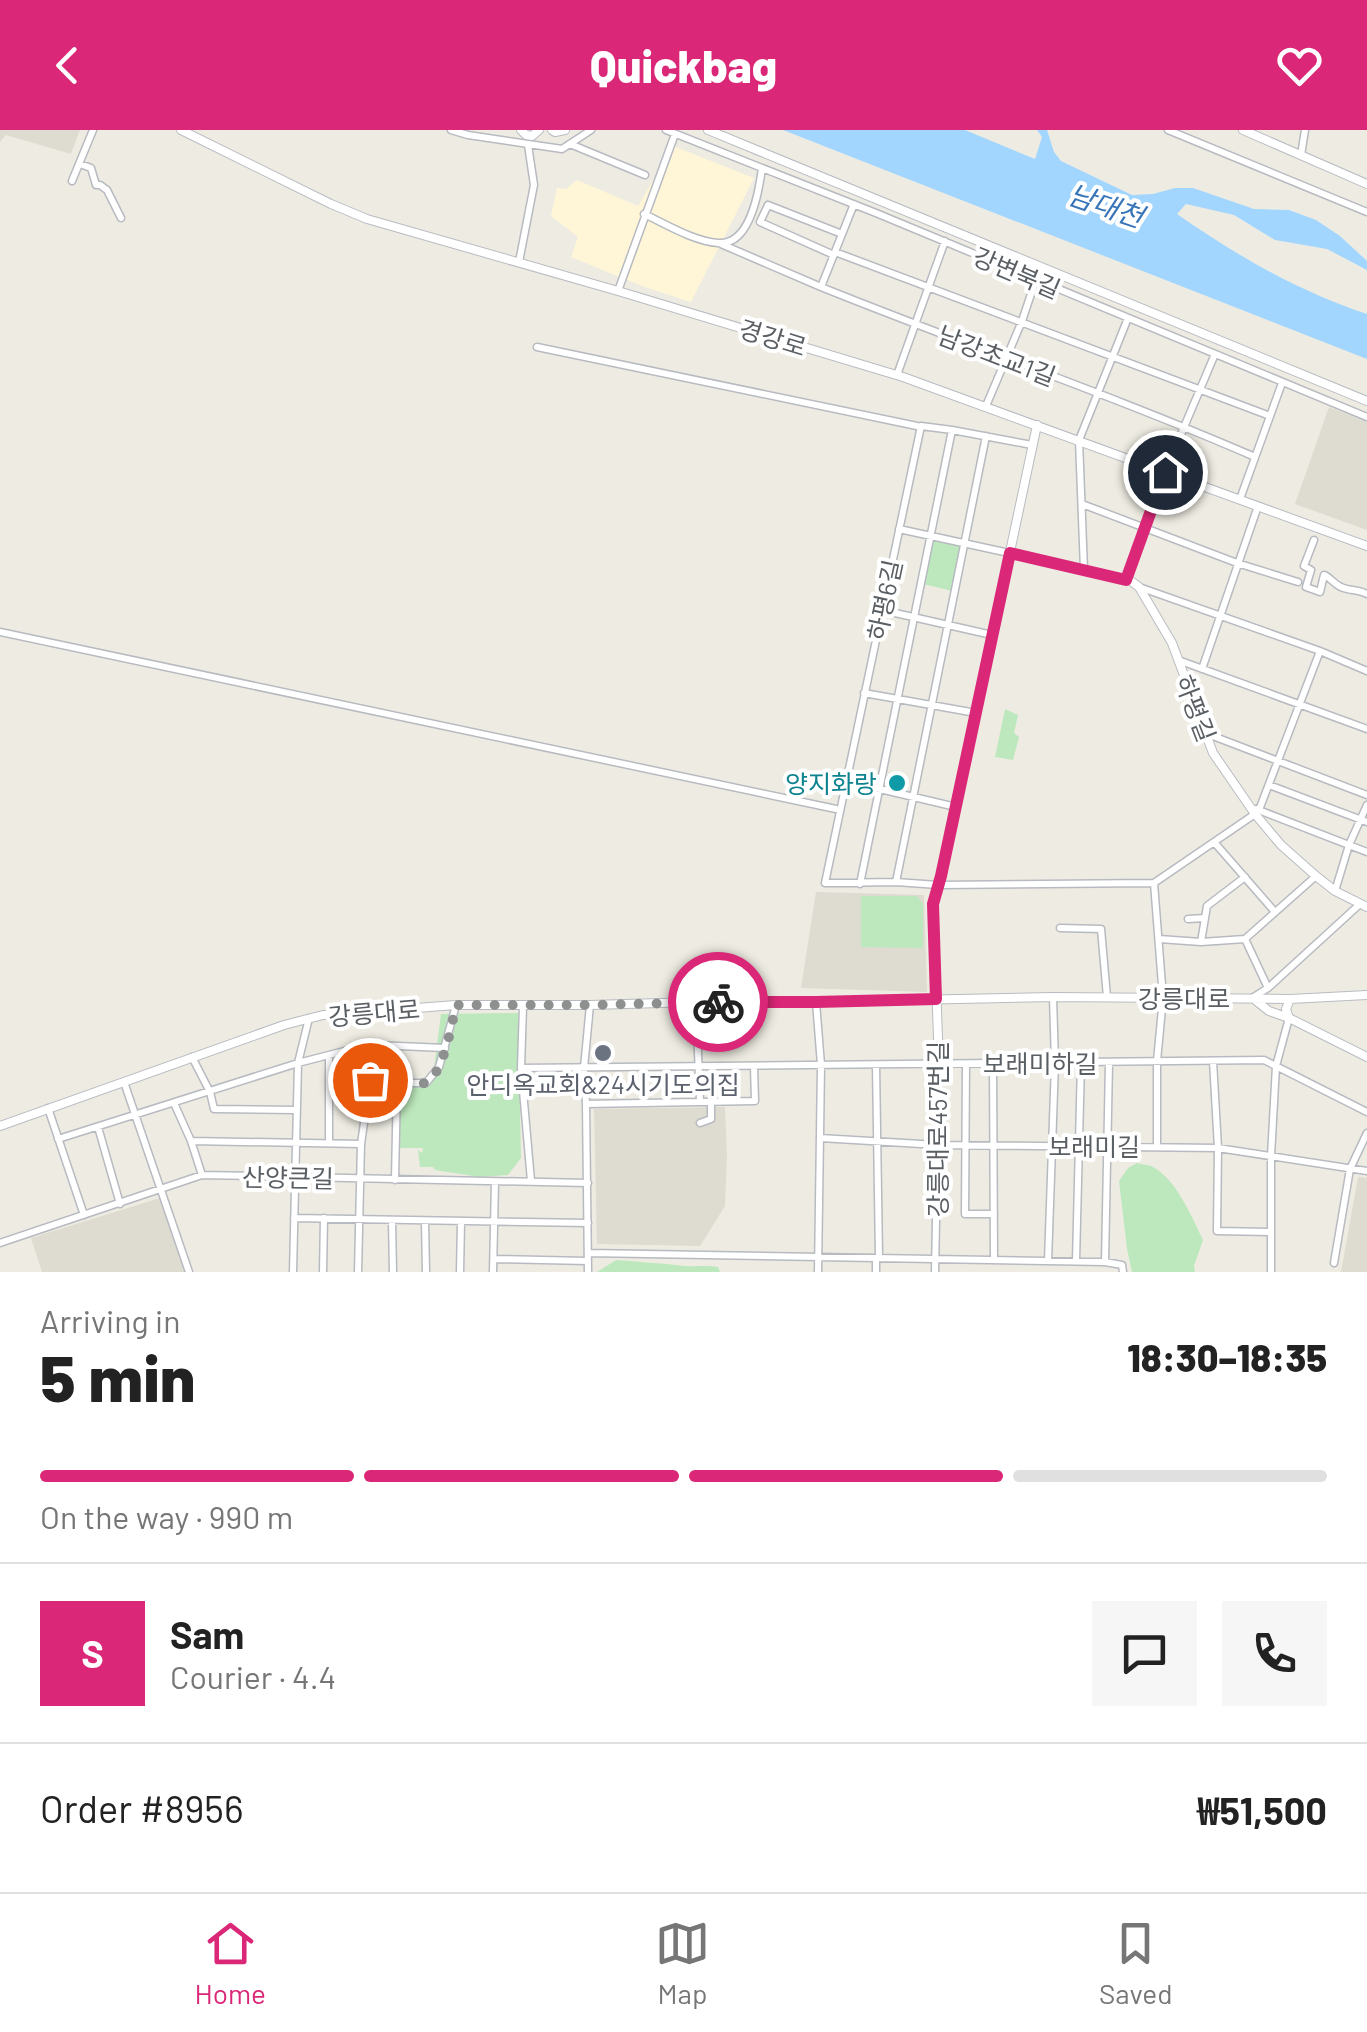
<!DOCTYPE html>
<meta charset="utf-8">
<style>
body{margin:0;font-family:Barlow,"Noto Sans KR",sans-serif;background:#f6f6f6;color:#222;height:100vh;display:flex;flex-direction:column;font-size:38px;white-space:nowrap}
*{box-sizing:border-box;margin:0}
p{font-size:32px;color:#767676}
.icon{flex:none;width:55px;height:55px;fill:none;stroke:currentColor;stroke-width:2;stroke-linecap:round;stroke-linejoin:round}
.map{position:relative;height:1142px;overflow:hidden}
.details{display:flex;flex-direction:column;background:#fff;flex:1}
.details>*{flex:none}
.pin{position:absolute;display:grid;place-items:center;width:85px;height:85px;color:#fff;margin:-42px;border:5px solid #fff;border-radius:50%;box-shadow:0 2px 10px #0007}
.courier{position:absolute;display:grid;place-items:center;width:100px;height:100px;margin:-50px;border:8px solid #db2777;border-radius:50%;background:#fff;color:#222;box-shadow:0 2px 12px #0007}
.headline em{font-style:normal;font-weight:800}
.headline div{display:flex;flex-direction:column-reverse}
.headline{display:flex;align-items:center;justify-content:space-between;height:170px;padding:0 40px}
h1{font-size:65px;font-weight:800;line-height:75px}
.bar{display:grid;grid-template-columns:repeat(4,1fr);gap:15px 10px;align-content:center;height:120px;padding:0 40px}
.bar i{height:12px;border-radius:8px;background:#e0e0e0}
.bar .selected{background:#db2777}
.bar p{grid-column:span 4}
.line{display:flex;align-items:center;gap:25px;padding:0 40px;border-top:2px solid #e0e0e0}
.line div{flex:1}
.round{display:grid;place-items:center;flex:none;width:105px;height:105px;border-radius:0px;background:#f6f6f6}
header{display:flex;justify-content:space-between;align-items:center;height:130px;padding:0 40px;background:#db2777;color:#fff;font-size:45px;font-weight:800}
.tabs{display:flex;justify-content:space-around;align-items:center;height:140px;border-top:2px solid #e0e0e0;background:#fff;font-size:28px;color:#767676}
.tabs a{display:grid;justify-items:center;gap:5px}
.tabs .selected{color:#db2777}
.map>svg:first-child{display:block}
.commercial{fill:#fff6d7}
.education{fill:#dedbd1}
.green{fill:#bde8bd}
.water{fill:#a2d6ff}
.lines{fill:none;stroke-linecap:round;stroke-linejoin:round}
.street-casing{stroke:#b7bac0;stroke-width:9}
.secondary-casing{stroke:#b8bcc2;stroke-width:10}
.street{stroke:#fff;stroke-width:6}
.secondary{stroke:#fff;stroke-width:8}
.done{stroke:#8e9090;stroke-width:10;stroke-dasharray:0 18}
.route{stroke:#db2777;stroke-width:12}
.culture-dot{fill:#0f9aa8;stroke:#fff;stroke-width:4}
.worship-dot{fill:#6b7280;stroke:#fff;stroke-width:4}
.labels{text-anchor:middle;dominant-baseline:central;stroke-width:8;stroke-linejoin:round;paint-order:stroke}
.street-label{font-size:25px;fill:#5a5f64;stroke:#fff}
.culture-label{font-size:25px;fill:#0d838f;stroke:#fff;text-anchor:end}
.worship-label{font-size:25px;fill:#5b616d;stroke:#fff}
.water-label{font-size:28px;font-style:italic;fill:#3875b8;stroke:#fff}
</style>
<header><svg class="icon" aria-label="back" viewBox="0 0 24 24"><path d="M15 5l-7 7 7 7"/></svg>Quickbag<svg class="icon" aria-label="heart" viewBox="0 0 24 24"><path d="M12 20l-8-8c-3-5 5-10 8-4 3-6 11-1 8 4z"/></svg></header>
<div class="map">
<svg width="1367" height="1142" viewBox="0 0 1367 1142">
<rect width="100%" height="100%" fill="#eeece2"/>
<path class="commercial" d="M673,16L754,48L691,172L642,156L571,127L578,107L551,86L557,58L566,59L577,50L638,76Z"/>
<path class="education" d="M0,0H80L71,24L6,5L0,12Z
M1329,277L1367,292V400L1295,374Z
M816,762L924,765L927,862L801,858Z
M725,977L727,1026L725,1076L700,1116L597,1114L594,979Z
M1358,1047L1367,1048V1142H1341Z
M160,1068L185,1142H42L31,1108Z"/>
<path class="green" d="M932,410L962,415L952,461L923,454Z
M1005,579L1018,585L1014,603L1019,607L1013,630L995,627Z
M861,766H917L923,774V818L861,817Z
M518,883L521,1028L508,1045L479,1047L435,1040L433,1037H420L418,1020L422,1023L423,1018H400L399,954L424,951L434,938L441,884Z
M1137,1033C1140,1034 1150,1035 1153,1037C1176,1049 1192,1087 1203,1110L1194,1136L1195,1142H1132L1127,1119L1119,1051L1128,1038Z
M616,1130C639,1132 661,1133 684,1136C696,1137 707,1135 718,1137L720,1142H597Z"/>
<path class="water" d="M783,0H965L1035,29L1042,7L1037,0H1047L1054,22L1061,31L1132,65L1153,64L1175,58H1193L1254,79L1289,80L1316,90L1340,106L1367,131V140L1327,119L1275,110L1234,85L1186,74L1177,84C1236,125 1299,162 1367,184V229Z"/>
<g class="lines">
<defs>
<path id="street" d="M451,0L468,5L562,19L591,0
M666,0L876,83L1367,287
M1168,0L1367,82
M570,14L645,45
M1301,25L1305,0
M80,34L91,38L96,55H100L107,60L121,88
M72,51L93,0
M854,74L821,157C965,215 1112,265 1255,327
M644,84C666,94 693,111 718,113C750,116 759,61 762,38
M721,114L821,157
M835,122L1270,286
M834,125L760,92L768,75L842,104
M519,132L534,55L528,15
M618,161L675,4
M537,217L917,296
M897,245L945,111
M986,276L1022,191L1036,149
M1032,315L952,300L921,296L825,753L896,752L938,755L1154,753L1255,684
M1240,369L1282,253
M1082,374L1237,433L1298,452
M899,399L1009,423
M1314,410L1304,436L1311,440L1306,457L1320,462L1324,445C1331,448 1334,454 1341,457C1349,461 1358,459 1367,464
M1084,440L1079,310L1128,188
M1126,450L1165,342L1215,224
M1139,457L1320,521L1367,541
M882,480L992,505
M0,502L836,679
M1178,530L1367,599
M1202,539L1258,376
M864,563L976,583
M1205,603L1367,665
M846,651L956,677
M1269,655L1367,692
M1256,679L1367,722
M1259,680L1320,521
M1214,712L1275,782
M896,752L986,306
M1154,753L1163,868L1157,931V1016
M860,754L952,300
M1335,761L1349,715L1367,675
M1188,789L1205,788
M1060,798L1101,799L1107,867
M1159,809L1201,812L1245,809L1316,746
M1245,809L1268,858
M1201,812L1207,776L1245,747
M1252,868L1268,858L1360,774
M696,872L700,972
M816,872L821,935L818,1142
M523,876L521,938L531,1051
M192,927L210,962L214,979L296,980
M1213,931L1218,1018L1217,1101L1270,1102
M993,933L994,1130
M966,934L965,1084H994
M876,935L879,1128
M521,938L1264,930L1367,982
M370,949L397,953H426L439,937L456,875
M124,952L189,1142
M174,973L191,1011L202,1045
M586,974L755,971L754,936
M48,978L84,1085
M700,993L711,989V972
M98,997L120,1074
M820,1008L938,1015L1218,1018L1367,1041
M58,1009L298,933L356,918L375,915L445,918
M191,1011L361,1014
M329,1012V925
M395,1050L397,953
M294,1088L588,1093
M392,1090L393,1142
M425,1091L426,1142
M0,1113L202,1045L588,1053
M588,1123L1105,1132L1122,1135L1123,1142
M494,1129L588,1131
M1048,1131L1055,933L1053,867
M1076,1131L1081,932
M1105,1132L1109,933
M1334,1133L1350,1039L1367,1003
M293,1142L298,933L309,888
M323,1142L324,1088
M358,1142L361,1014L375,915
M460,1142L461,1092
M493,1142L495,1052
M588,1142L586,974L584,938L590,875
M876,1142V1128
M935,1142L939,934
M1271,1142V1026L1276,936L1289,888"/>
<path id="secondary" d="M181,0L331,74L367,89L618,161L903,247L1367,416
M521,0L526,5L532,6L539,0
M552,0L555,2L565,0
M708,0L1367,271
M1243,0L1367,54
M1009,423L1131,451L1139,457L1172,513L1213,623L1255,684L1281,715L1316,746L1335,761L1367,777
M1254,869L1269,881L1289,888
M1290,869L1286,879L1289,888L1367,927
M939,934L933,774L941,746L1037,295
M0,996L284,895L323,885L456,875H590L696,872H816L1053,867L1290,869L1367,865"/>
</defs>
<use href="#street" class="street-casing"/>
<use href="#secondary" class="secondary-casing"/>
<use href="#street" class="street"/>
<use href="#secondary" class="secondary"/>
</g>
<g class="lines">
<path class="done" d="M370,950C382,951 416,958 427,952C444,942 452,893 456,875H590L718,872"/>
<path class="route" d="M718,872H816L936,869L933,774L941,746L1010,423L1126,450L1165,342"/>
</g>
<circle class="culture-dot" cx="897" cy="653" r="10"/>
<circle class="worship-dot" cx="603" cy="923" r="10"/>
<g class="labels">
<g class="street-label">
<text transform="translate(1017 142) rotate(23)">강변북길</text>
<text transform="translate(773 207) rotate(17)">경강로</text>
<text transform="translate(997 225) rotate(21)">남강초교1길</text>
<text transform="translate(884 470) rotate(-78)">하평6길</text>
<text transform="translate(1196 578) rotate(69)">하평길</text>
<text x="1184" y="868">강릉대로</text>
<text transform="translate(374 882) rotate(-5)">강릉대로</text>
<text x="1040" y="933">보래미하길</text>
<text transform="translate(937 999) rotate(-90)">강릉대로457번길</text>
<text x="1094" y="1016">보래미길</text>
<text transform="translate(288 1047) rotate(1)">산양큰길</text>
</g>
<g class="culture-label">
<text x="877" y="653">양지화랑</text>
</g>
<g class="worship-label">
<text x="603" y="954">안디옥교회&amp;24시기도의집</text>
</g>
<g class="water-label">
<text transform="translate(1106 75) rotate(19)">남대천</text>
</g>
</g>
</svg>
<div class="pin" style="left:370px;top:950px;background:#ea580c"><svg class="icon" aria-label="bag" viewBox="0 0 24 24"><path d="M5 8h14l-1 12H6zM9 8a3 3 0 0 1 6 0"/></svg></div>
<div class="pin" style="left:1165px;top:342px;background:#1f2937"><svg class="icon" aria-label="home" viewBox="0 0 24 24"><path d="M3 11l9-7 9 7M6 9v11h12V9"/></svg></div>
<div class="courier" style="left:718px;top:872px"><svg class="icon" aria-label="bike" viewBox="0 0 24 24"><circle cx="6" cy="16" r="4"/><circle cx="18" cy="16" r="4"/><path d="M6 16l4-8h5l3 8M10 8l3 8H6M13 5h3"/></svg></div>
</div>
<section class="details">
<div class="headline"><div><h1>5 min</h1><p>Arriving in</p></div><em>18:30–18:35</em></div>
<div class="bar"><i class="selected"></i><i class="selected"></i><i class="selected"></i><i></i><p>On the way · 990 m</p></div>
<div class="line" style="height:180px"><b class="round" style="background:#db2777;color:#fff">S</b><div><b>Sam</b><p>Courier · 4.4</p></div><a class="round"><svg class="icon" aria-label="chat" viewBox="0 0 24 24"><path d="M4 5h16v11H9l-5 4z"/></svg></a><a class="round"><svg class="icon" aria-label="phone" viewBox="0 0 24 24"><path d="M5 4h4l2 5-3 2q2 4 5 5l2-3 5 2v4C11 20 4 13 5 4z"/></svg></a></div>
<div class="line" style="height:130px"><div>Order #8956</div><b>₩51,500</b></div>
</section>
<nav class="tabs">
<a class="selected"><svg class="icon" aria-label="home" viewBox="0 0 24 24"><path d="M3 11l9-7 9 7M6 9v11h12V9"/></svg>Home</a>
<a><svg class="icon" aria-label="map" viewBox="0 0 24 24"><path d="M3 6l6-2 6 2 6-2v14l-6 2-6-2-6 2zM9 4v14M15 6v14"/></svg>Map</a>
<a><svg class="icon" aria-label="saved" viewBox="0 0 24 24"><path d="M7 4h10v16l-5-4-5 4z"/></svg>Saved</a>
</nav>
